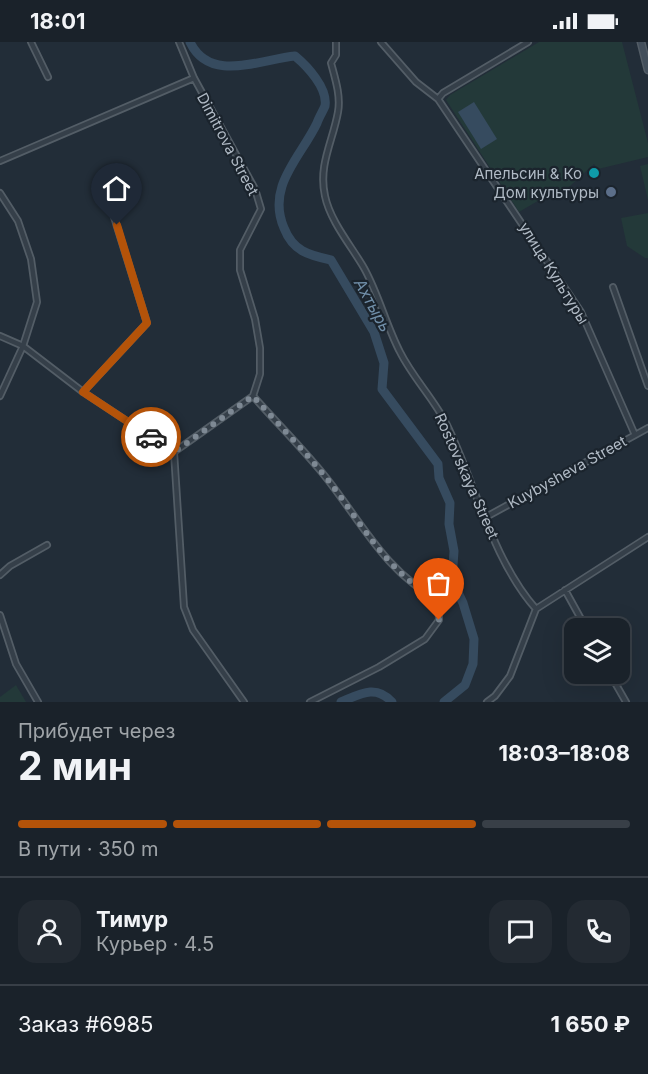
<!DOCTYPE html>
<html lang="ru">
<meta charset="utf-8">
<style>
body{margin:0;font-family:Inter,sans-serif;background:#232a32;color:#f1f3f6;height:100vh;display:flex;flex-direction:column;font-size:22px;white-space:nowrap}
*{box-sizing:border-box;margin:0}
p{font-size:20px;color:#9fa4a8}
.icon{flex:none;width:33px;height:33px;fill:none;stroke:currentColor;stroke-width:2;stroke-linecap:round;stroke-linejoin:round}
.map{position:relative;height:660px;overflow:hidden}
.drawer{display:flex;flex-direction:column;background:#1a222a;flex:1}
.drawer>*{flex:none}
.buttons{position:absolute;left:564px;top:576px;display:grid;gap:12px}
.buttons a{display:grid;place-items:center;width:66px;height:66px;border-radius:12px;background:#1a222a;box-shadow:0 6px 24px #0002,0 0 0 2px #383f47;font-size:30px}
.pin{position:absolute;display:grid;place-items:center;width:51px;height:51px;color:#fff;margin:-62px -26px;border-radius:50% 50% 50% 0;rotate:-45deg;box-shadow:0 0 6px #0007}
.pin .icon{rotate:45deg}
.courier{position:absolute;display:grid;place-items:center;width:60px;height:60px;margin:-30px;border:4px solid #b45309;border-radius:50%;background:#fff;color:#222;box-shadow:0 2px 8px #0007}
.head em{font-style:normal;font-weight:700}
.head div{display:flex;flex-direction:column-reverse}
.head{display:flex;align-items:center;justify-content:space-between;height:102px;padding:0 18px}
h1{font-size:39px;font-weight:700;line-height:45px}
.bar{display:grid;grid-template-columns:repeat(4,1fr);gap:9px 6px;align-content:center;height:72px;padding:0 18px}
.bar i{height:8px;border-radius:4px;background:#383f47}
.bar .selected{background:#b45309}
.bar p{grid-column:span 4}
.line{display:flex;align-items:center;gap:15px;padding:0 18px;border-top:2px solid #383f47}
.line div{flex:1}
.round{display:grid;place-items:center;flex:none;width:63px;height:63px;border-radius:18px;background:#232a32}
.status{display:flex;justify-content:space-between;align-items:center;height:42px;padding:0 30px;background:#1a222a;direction:ltr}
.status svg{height:16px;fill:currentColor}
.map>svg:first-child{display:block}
.green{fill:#233939}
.water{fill:#364b5f}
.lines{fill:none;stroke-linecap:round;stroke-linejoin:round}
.river{stroke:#364b5f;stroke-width:9}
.street-casing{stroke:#535d66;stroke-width:8}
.secondary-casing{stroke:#535d66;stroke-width:9}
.street{stroke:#353f49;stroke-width:4.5}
.secondary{stroke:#434f5b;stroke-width:6}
.done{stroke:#7e8994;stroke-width:6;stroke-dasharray:0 10.8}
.route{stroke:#b45309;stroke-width:8}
.culture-dot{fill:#0f9aa8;stroke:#1b242d;stroke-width:2}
.service-dot{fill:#5c6f8a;stroke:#1b242d;stroke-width:2}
.labels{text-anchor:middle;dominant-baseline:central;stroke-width:4.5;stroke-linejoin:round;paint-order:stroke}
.street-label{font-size:15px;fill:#b0bac5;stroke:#1b242d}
.poi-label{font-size:15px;fill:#b0bac5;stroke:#1b242d;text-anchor:end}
.water-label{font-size:16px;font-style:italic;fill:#708ea8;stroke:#1b242d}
</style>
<div class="status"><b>18:01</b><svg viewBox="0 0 49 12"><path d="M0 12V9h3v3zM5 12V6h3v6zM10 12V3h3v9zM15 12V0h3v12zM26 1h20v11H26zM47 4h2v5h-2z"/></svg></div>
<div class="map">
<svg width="648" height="660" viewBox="0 0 648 660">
<rect width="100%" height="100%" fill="#222d38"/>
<path class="green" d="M539,0H622L648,101V115L598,127L594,122L569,145L548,153L519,170L446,58L450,53Z
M648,122V158L640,124Z
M648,171V216H645L627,204L621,176Z
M16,643L26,660H0V655Z"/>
<path class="water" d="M474,60L497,97L481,107L458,70Z"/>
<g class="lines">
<path class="river" d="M190,0C210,42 261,17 295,14C307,24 328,46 325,64C323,69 319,75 317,81C301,115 266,144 284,186C293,209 308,213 331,218L374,290L384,321L382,347L438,422L439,436L450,461L449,482L454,509L452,538L463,561L474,597L473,622L465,643L444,660
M341,660C360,652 376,642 392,660"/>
<defs>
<path id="street" d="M31,0L48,35
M179,0L194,36L255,147L261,167L240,208V228L255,277L260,306V332L253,354C276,380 302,406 324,433C359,476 386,532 438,557L439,578L425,597L379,625L310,660
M336,0V13L331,21C335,36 341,54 338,70C333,99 318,123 325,154C330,179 352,205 364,226C379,253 386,283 400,310C413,336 434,357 447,383C475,441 493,519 536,567
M381,0L416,40L438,57L581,270L635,393
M438,57L443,51L528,0
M0,119L194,36
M0,151L18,179L31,217L37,260L23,304L0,354
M613,245L648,344
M0,294L23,304L83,350L174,410L184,565L193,588L244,660
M83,350L147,281L110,162
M174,410L253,354
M486,475L648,386
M0,533L10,524L47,503
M565,548L586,586
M0,573L16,622L38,660
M610,632L626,660
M487,660L495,654L510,634L536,567L648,495"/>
<path id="secondary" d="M641,0L648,28"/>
</defs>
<use href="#street" class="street-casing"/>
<use href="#secondary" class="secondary-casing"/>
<use href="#street" class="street"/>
<use href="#secondary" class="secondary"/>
</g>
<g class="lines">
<path class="done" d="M151,395L174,410L253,354C276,380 302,406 324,433C359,476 386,532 438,557L439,578"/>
<path class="route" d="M117,183L147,281L83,350L151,395"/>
</g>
<circle class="culture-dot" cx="594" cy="131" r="6"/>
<circle class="service-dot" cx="611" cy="150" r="6"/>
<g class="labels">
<g class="street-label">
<text transform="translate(228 102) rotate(62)">Dimitrova Street</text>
<text transform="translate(554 231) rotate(58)">улица Культуры</text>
<text transform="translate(567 430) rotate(-29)">Kuybysheva Street</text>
<text transform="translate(467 434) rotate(66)">Rostovskaya Street</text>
</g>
<g class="poi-label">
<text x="582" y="131">Апельсин &amp; Ко</text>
<text x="599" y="150">Дом культуры</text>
</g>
<g class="water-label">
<text transform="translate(373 263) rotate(61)">Ахтырь</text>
</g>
</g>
</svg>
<div class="buttons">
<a><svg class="icon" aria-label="layers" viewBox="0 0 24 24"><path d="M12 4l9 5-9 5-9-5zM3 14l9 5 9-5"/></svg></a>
</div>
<div class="pin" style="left:439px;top:578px;background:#ea580c"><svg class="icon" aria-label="bag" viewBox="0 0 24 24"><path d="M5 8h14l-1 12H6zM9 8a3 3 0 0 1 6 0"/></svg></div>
<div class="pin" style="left:117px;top:183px;background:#1f2937"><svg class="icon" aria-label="home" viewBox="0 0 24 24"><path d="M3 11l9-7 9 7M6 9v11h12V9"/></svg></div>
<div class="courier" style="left:151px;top:395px"><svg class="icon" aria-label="car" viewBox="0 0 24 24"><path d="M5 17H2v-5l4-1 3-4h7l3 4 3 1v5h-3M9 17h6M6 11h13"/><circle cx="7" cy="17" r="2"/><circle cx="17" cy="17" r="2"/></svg></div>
</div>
<section class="drawer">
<div class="head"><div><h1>2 мин</h1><p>Прибудет через</p></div><em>18:03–18:08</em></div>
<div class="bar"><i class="selected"></i><i class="selected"></i><i class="selected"></i><i></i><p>В пути · 350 m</p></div>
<div class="line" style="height:108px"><a class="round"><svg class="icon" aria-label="person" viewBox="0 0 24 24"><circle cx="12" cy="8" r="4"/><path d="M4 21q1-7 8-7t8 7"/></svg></a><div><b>Тимур</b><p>Курьер · 4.5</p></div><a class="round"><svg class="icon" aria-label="chat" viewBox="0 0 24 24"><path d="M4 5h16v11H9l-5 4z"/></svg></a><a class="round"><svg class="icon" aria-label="phone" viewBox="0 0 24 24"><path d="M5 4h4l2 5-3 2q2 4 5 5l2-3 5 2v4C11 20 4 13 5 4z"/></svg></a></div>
<div class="line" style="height:78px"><div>Заказ #6985</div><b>1 650 ₽</b></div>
</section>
